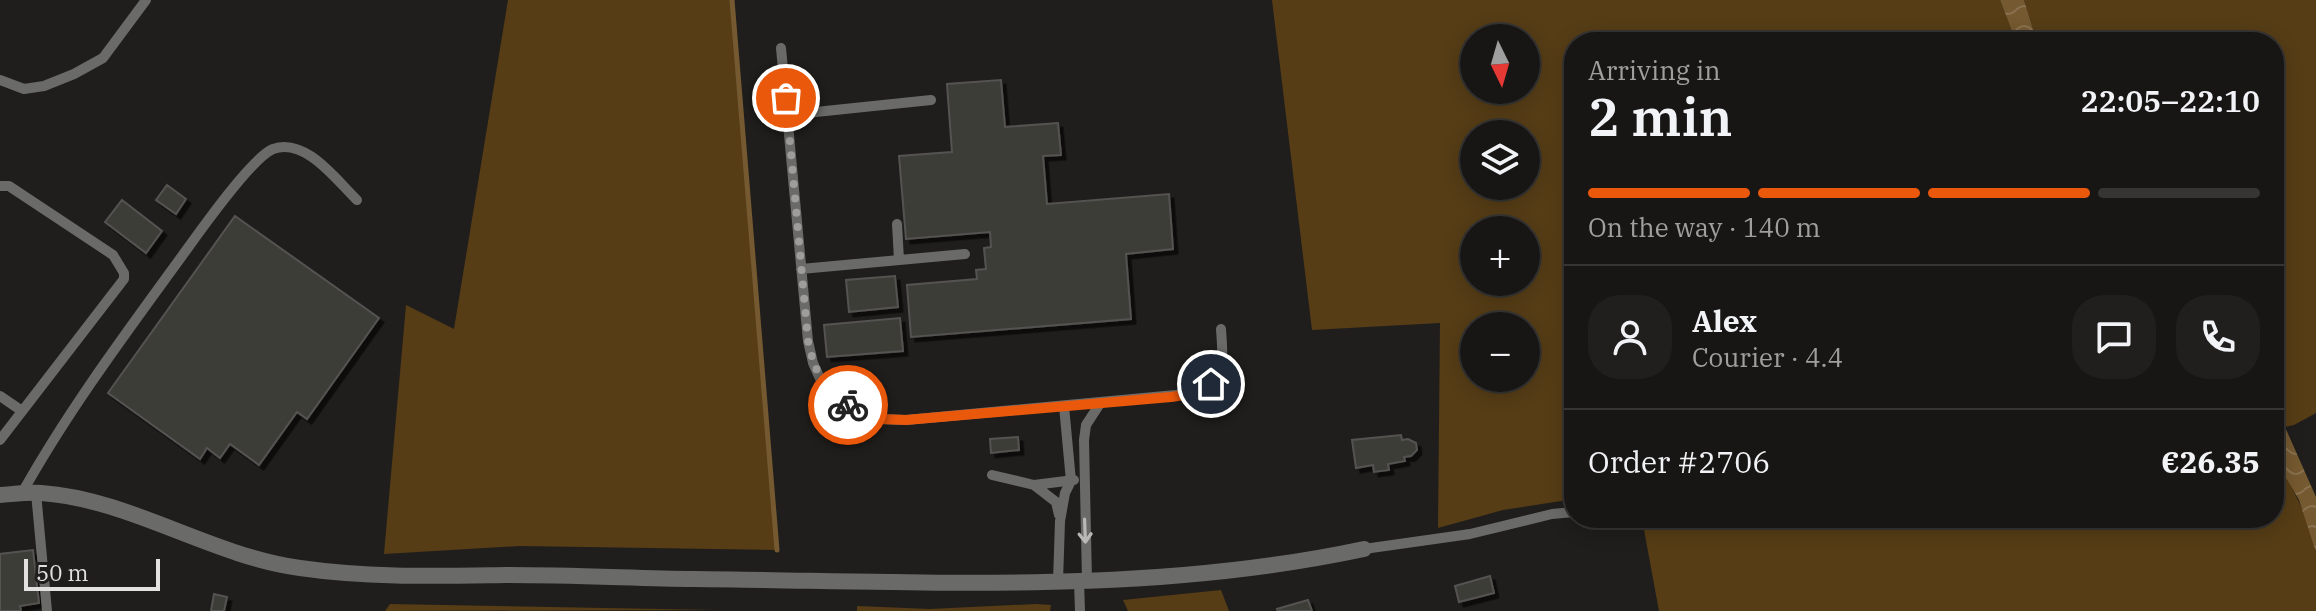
<!DOCTYPE html>
<meta charset="utf-8">
<style>
body{margin:0;font-family:"IBM Plex Serif",serif;background:#211f1e;color:#f1f3f6;height:100vh;display:flex;flex-direction:column;font-size:30px;white-space:nowrap}
*{box-sizing:border-box;margin:0}
p{font-size:26px;color:#9f9fa0}
.icon{flex:none;width:44px;height:44px;fill:none;stroke:currentColor;stroke-width:2;stroke-linecap:round;stroke-linejoin:round}
.map{position:relative;flex:1;overflow:hidden}
.details{position:absolute;left:1564px;top:32px;width:720px;height:496px;display:flex;flex-direction:column;background:#181615;border-radius:32px;box-shadow:0 4px 20px #0003,0 0 0 2px #363534}
.details>*{flex:none}
.needle{width:52px;rotate:175deg}
.tools{position:absolute;left:1460px;top:24px;display:grid;gap:16px}
.tools a{display:grid;place-items:center;width:80px;height:80px;border-radius:50%;background:#181615;box-shadow:0 4px 20px #0003,0 0 0 2px #363534;font-size:40px}
.scale{position:absolute;left:24px;bottom:20px;width:136px;box-sizing:border-box;padding-left:8px;border:4px solid #e3e2e0;border-top:0;font-size:22px;line-height:28px;white-space:nowrap;color:#e3e2e0;-webkit-text-stroke:6px #201e1c;paint-order:stroke}
.pin{position:absolute;display:grid;place-items:center;width:68px;height:68px;color:#fff;margin:-34px;border:4px solid #fff;border-radius:50%;box-shadow:0 2px 8px #0007}
.courier{position:absolute;display:grid;place-items:center;width:80px;height:80px;margin:-40px;border:6px solid #ea580c;border-radius:50%;background:#fff;color:#222;box-shadow:0 2px 10px #0007}
.headline em{font-style:normal;font-weight:600}
.headline div{display:flex;flex-direction:column-reverse}
.headline{display:flex;align-items:center;justify-content:space-between;height:136px;padding:0 24px}
h1{font-size:52px;font-weight:600;line-height:60px}
.bar{display:grid;grid-template-columns:repeat(4,1fr);gap:12px 8px;align-content:center;height:96px;padding:0 24px}
.bar i{height:10px;border-radius:6px;background:#363534}
.bar .active{background:#ea580c}
.bar p{grid-column:span 4}
.line{display:flex;align-items:center;gap:20px;padding:0 24px;border-top:2px solid #363534}
.line div{flex:1}
.round{display:grid;place-items:center;flex:none;width:84px;height:84px;border-radius:32px;background:#211f1e}
.map>svg:first-child{display:block}
.grass{fill:#563d16;fill-rule:evenodd}
.water{fill:url(#water-waves)}
.lines{fill:none;stroke-linecap:round;stroke-linejoin:round}
.stream{stroke:#755930;stroke-width:5}
.building{fill:#3d3c39;stroke:#555351;stroke-width:2;filter:url(#shadow)}
.lane{stroke:#6a6a68;stroke-width:10}
.street{stroke:#6a6a68;stroke-width:16}
.oneway{stroke:#b9b8b6}
.done{stroke:#9f9d9b;stroke-width:8;stroke-dasharray:0 14.4}
.route{stroke:#ea580c;stroke-width:10}
</style>
<div class="map">
<svg width="2316" height="611" viewBox="0 0 2316 611">
<defs>
<pattern id="water-waves" width="16" height="10" patternUnits="userSpaceOnUse" patternTransform="scale(2)"><rect width="16" height="10" fill="#755930"/><path d="M0 5q4-4 8 0t8 0" fill="none" stroke="#88714e"/></pattern>
<filter id="shadow"><feDropShadow dx="4.5" dy="4.5" stdDeviation="0" flood-color="#0009"/></filter>
</defs>
<rect width="100%" height="100%" fill="#201e1c"/>
<path class="grass" d="M508,0H732L777,550L520,546L384,554L406,305L454,329Z
M1272,0H2000L2016,42H1574V499L1503,510L1438,528L1440,323L1312,330ZM1474,38H1526V90H1474ZM1474,134H1526V186H1474ZM1474,230H1526V282H1474ZM1474,326H1526V378H1474Z
M2024,0H2316V413L2294,425L2285,427L2274,367V42H2037Z
M2274,447C2286,483 2311,515 2316,553C2316,572 2316,592 2316,611H1659L1642,519L2274,518Z
M1221,590L1229,611H1128L1123,600Z
M390,604L715,610L385,611Z
M1036,604L1051,605L1050,611H857V606L930,609Z"/>
<path class="water" d="M2000,0H2024L2037,42H2016Z
M2274,367L2285,427L2316,497V552L2299,500L2282,471L2274,447Z"/>
<g class="lines">
<path class="stream" d="M732,0L777,550"/>
</g>
<path class="building" d="M1001,80L1005,127L1058,123L1061,155L1043,156L1047,204L1169,194L1173,249L1126,254L1131,319L911,337L907,285L977,279L976,270L986,269L984,248L991,247L990,232L906,239L899,156L952,152L947,84Z
M167,185L186,199L176,214L156,200Z
M122,200L162,231L146,253L105,222Z
M235,216L379,318L307,419L297,412L259,465L230,444L220,458L207,448L200,459L108,393Z
M895,276L898,307L849,312L846,280Z
M900,318L903,351L827,357L824,325Z
M1401,435L1402,440L1408,439L1416,443L1417,450L1411,456L1404,457L1405,461L1388,464L1389,470L1374,472L1373,465L1356,468L1352,440Z
M1018,437L1019,450L991,453L990,439Z
M33,550L39,603L20,606L21,611H0V554Z
M1490,576L1494,593L1459,602L1455,586Z
M214,594L227,597L224,611H211Z
M1308,600L1312,611H1278L1277,609Z"/>
<g class="lines">
<path class="lane" d="M781,48L808,341L813,363L822,383L835,395L850,407L880,419L906,420L1197,393C1226,375 1223,360 1221,329
M0,80L24,89L44,86L74,74L103,58L146,0
M787,115L931,100
M0,186H9L113,255L124,273V279L0,440
M897,224L899,260
M801,269L965,254
M0,396L22,411
M992,475L1034,485L1074,480
M1034,485L1056,502L1059,515
M22,493C69,409 126,333 182,256C198,234 251,158 273,149C306,137 337,181 357,200
M36,493L47,611
M1364,549L1470,534L1552,514L1574,512
M1087,581L1084,440L1086,425L1101,402
M1058,582L1060,521L1065,493L1071,481L1064,406
M1079,582L1080,611"/>
<path class="street" d="M0,495C14,494 28,492 41,493C130,499 211,556 300,568C369,578 438,576 507,575C570,575 632,578 694,579C918,581 1144,596 1364,549"/>
</g>
<defs><path id="oneway-shaft" d="M-6 0H5M1.5-3L5.5 0L1.5 3" fill="none" stroke-width="1.6" stroke-linecap="round" stroke-linejoin="round" transform="scale(2)"/></defs>
<use class="oneway" href="#oneway-shaft" transform="translate(1085 531) rotate(88)"/>
<g class="lines">
<path class="done" d="M786,98L808,341C815,373 822,385 848,405"/>
<path class="route" d="M848,405L880,419L906,420L1171,397L1197,393L1211,384"/>
</g>
</svg>
<div class="tools">
<a><svg class="needle" viewBox="-14 -14 28 28"><path d="M0-13l5 13h-10z" fill="#e53935"/><path d="M0 13l5-13h-10z" fill="#9f9fa0"/></svg></a>
<a><svg class="icon" aria-label="layers" viewBox="0 0 24 24"><path d="M12 4l9 5-9 5-9-5zM3 14l9 5 9-5"/></svg></a>
<a>+</a>
<a>−</a>
</div>
<div class="scale">50 m</div>
<div class="pin" style="left:786px;top:98px;background:#ea580c"><svg class="icon" aria-label="bag" viewBox="0 0 24 24"><path d="M5 8h14l-1 12H6zM9 8a3 3 0 0 1 6 0"/></svg></div>
<div class="pin" style="left:1211px;top:384px;background:#1f2937"><svg class="icon" aria-label="home" viewBox="0 0 24 24"><path d="M3 11l9-7 9 7M6 9v11h12V9"/></svg></div>
<div class="courier" style="left:848px;top:405px"><svg class="icon" aria-label="bike" viewBox="0 0 24 24"><circle cx="6" cy="16" r="4"/><circle cx="18" cy="16" r="4"/><path d="M6 16l4-8h5l3 8M10 8l3 8H6M13 5h3"/></svg></div>
<section class="details">
<div class="headline"><div><h1>2 min</h1><p>Arriving in</p></div><em>22:05–22:10</em></div>
<div class="bar"><i class="active"></i><i class="active"></i><i class="active"></i><i></i><p>On the way · 140 m</p></div>
<div class="line" style="height:144px"><a class="round"><svg class="icon" aria-label="person" viewBox="0 0 24 24"><circle cx="12" cy="8" r="4"/><path d="M4 21q1-7 8-7t8 7"/></svg></a><div><b>Alex</b><p>Courier · 4.4</p></div><a class="round"><svg class="icon" aria-label="chat" viewBox="0 0 24 24"><path d="M4 5h16v11H9l-5 4z"/></svg></a><a class="round"><svg class="icon" aria-label="phone" viewBox="0 0 24 24"><path d="M5 4h4l2 5-3 2q2 4 5 5l2-3 5 2v4C11 20 4 13 5 4z"/></svg></a></div>
<div class="line" style="height:104px"><div>Order #2706</div><b>€26.35</b></div>
</section>
</div>
